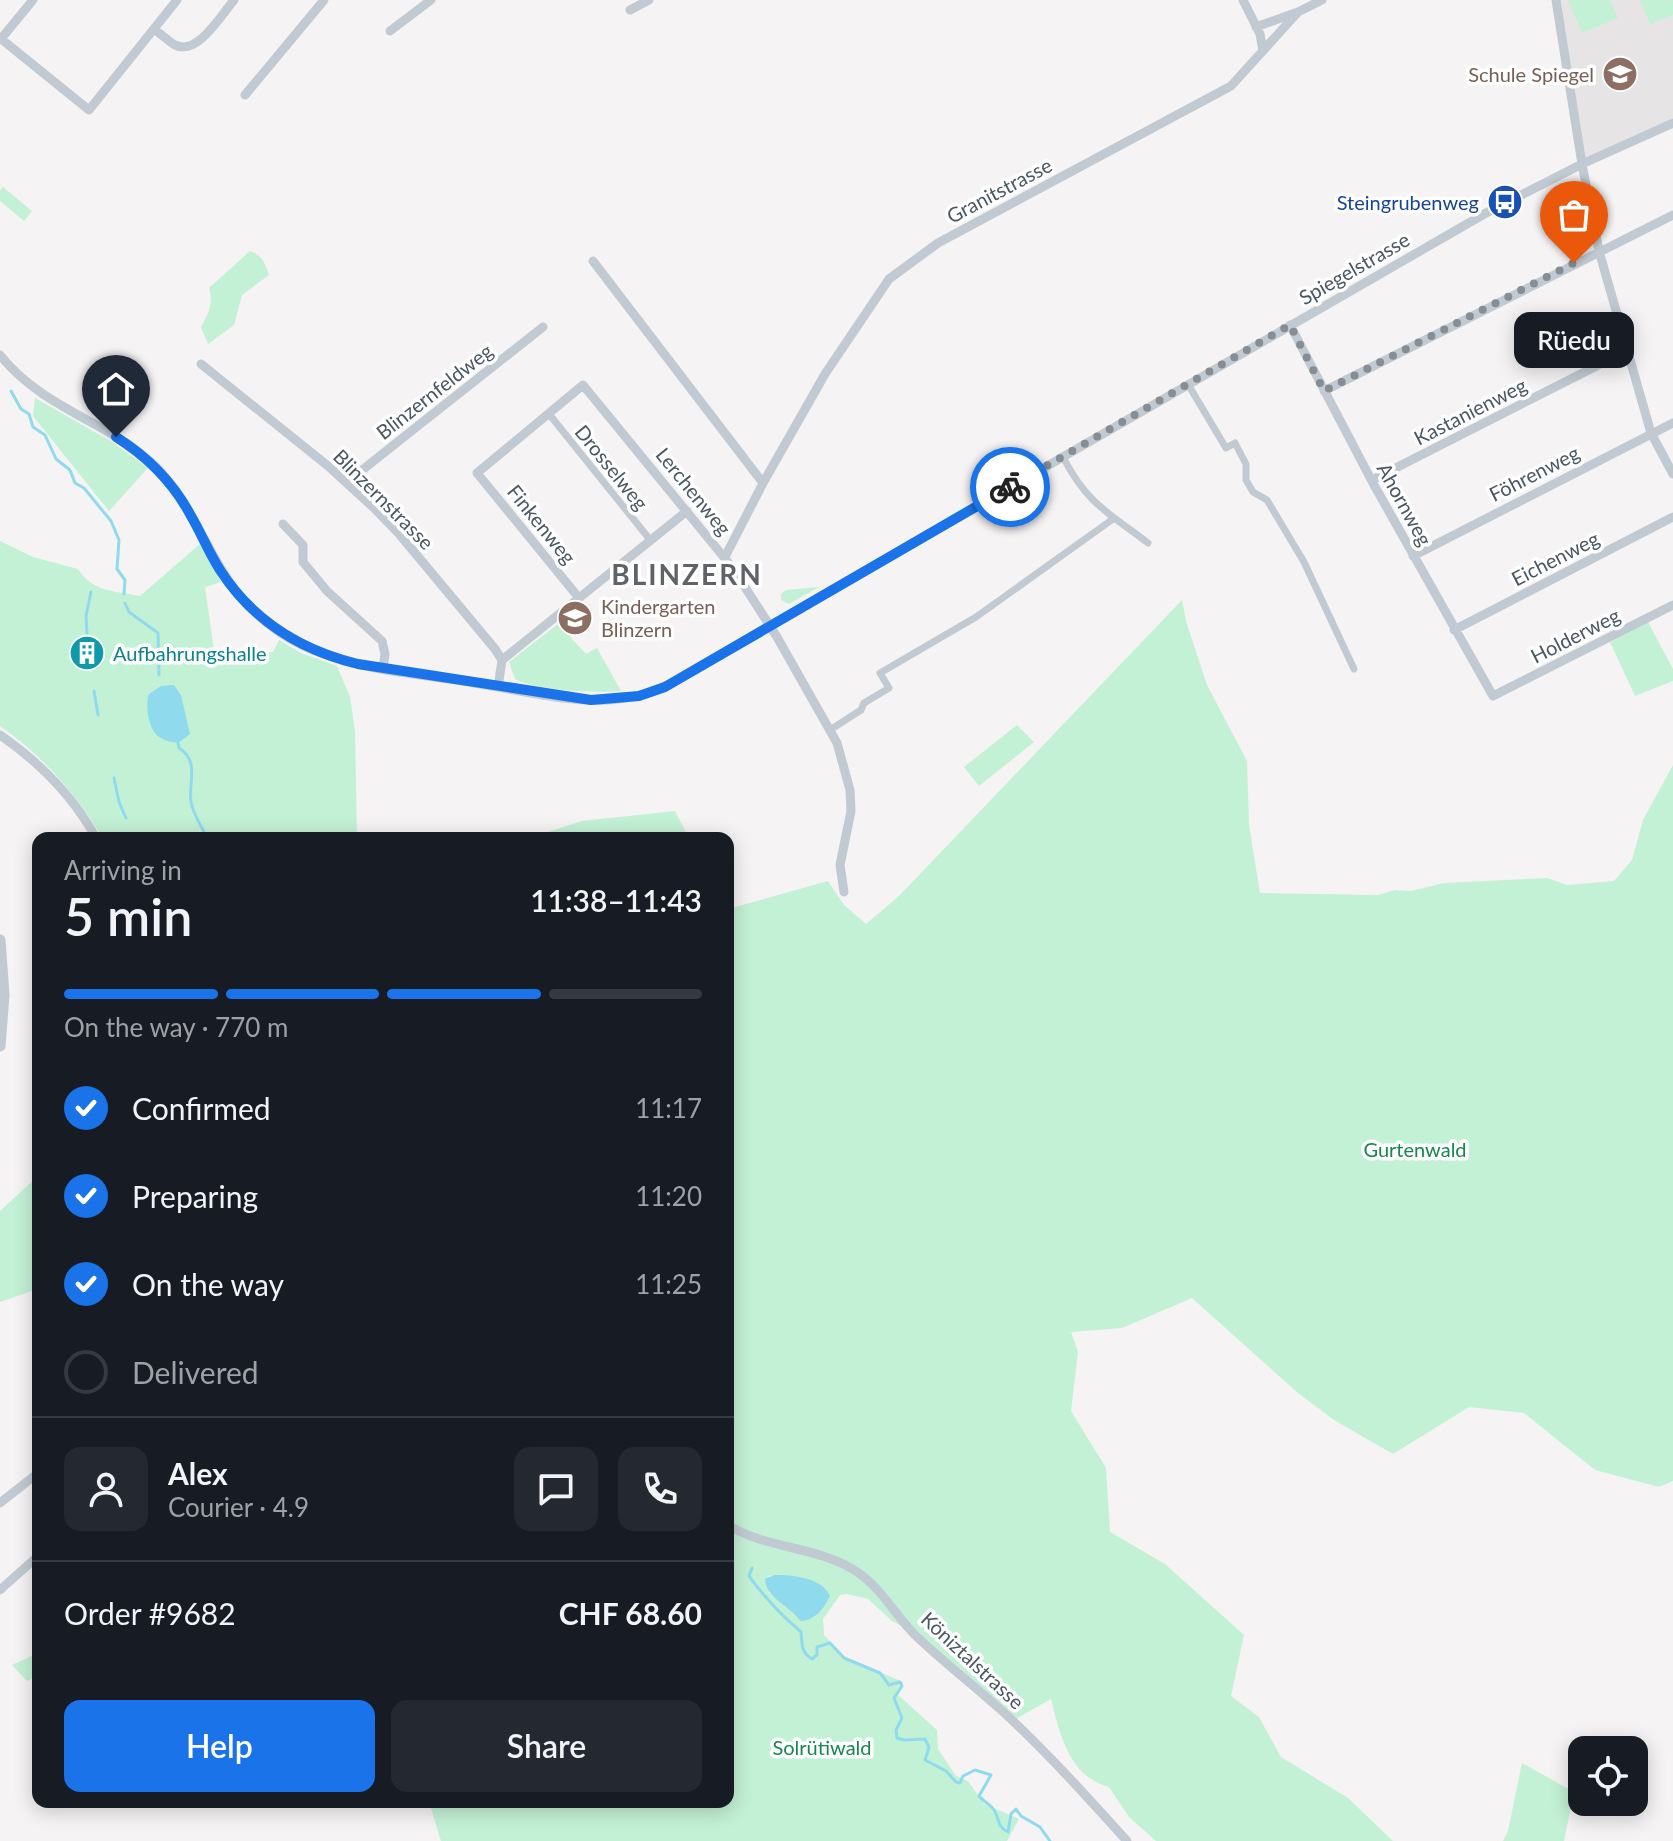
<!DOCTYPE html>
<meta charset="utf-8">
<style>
body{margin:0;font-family:Lato,sans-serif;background:#242831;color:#f1f3f6;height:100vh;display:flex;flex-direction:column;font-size:30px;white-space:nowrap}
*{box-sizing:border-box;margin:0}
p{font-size:26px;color:#9ea1a6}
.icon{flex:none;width:44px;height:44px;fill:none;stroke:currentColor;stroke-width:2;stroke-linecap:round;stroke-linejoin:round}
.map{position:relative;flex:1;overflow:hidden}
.details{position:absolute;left:32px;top:832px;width:702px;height:976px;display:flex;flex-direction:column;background:#171b24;border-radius:16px;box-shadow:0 4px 20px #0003}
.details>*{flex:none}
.controls{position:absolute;left:1568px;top:1736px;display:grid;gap:16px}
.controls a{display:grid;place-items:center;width:80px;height:80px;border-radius:16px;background:#171b24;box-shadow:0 4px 20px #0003;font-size:40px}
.pin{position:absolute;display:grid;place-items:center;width:68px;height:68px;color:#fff;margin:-82px -34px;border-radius:50% 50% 50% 0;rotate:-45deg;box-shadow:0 0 8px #0007}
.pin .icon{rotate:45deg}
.courier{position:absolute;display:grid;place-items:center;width:80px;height:80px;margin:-40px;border:6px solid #1a73e8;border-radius:50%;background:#fff;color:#222;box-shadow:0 2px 10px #0007}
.bubble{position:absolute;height:56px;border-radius:16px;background:#171b24;box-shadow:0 4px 20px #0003;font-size:26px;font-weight:600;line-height:56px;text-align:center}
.headline em{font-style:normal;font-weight:600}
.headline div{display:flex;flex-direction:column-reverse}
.headline{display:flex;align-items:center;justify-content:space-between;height:136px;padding:0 32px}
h1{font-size:52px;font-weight:600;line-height:60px}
.bar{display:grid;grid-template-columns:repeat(4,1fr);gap:12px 8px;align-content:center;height:96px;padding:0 32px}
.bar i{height:10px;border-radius:6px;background:#363941}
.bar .current{background:#1a73e8}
.bar p{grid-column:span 4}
.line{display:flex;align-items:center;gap:20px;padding:0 32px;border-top:2px solid #363941}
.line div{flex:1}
.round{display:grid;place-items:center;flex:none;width:84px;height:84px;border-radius:16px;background:#242831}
ol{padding:0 32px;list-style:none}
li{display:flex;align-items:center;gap:24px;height:88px}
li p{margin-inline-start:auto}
li .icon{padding:8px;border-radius:50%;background:#1a73e8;color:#fff;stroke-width:4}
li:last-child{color:#9ea1a6}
li i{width:44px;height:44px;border:4px solid #363941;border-radius:50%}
.cta{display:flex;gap:16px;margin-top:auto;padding:16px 32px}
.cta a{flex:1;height:92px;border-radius:16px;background:#1a73e8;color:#fff;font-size:32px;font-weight:600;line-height:92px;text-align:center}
.cta a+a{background:#242831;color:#f1f3f6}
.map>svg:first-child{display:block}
.education{fill:#e6e4e5}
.green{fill:#c3f1d5;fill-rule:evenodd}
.water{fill:#90daee}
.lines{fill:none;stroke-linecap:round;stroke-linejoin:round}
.stream{stroke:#90daee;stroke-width:3}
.pedestrian{stroke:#c1cad2;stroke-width:7}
.minor{stroke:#c1cad2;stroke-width:9}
.tertiary{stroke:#c1cad2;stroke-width:11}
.done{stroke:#868d94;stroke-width:8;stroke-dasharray:0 14.4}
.route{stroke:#1a73e8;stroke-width:10}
.labels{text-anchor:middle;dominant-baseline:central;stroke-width:7;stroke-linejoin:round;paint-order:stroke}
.education-label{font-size:20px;fill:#785e54;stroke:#fff;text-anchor:end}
.street-label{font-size:20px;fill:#4a5661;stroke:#fff}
.transit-label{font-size:20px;fill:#164399;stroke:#fff;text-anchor:end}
.culture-label{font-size:20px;fill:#0d838f;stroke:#fff;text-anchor:start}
.park-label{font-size:20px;fill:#17864f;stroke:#fff}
.district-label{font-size:28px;font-weight:bold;letter-spacing:2px;fill:#5f6368;stroke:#fff}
</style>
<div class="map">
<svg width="1673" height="1841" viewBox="0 0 1673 1841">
<rect width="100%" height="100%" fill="#f5f3f3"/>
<path class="education" d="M1556,0H1673V123L1582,164Z"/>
<path class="green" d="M1568,0H1610L1618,18L1582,33Z
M1640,0H1673V15L1650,24Z
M3,187L32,211L24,221L0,201V191Z
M250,251C262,255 265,263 269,275L242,295L234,325L208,344L201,327C208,314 214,303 209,288Z
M35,398L112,442L148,468L109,511L33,416Z
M0,541L33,557L78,569C92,592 115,591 140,596L200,544L221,582L205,587L216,665L247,664L255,653L273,652L279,640L301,653L337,666L350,697L355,732L357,838H103C75,793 44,757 0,726Z
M819,587L789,604L781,600V594L786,590Z
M1182,600L1186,621L1207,685L1247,761L1249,825L1260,893L1378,895L1395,890L1411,891L1444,883L1547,878L1567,885L1614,881L1632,860L1643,820L1673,765V1481L1659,1487L1595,1470L1524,1413L1469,1407L1393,1454L1334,1420L1298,1393L1192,1298L1122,1328L1071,1332L1078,1352L1071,1411L1106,1468L1110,1532L1165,1564L1244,1635L1231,1696L1259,1717L1281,1757L1348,1798L1393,1841H1156L1129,1817L1109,1787C1069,1776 1060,1735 1051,1699L1012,1721L912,1632L892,1621L868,1599L847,1594L840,1595L823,1619L824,1635L845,1657L903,1682L898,1695L937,1730L938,1749L956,1776L968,1781L984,1804L1019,1819L1007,1841H441L429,1802H728V909L828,881L844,905L866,924L899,896ZM780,1575L826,1603L815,1617L800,1621L789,1607L769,1593V1576Z
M1648,622L1673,669V681L1635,696L1610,642Z
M558,624L586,654L597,648L621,691C595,693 538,691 515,679L509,662Z
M1017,725L1034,742L979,786L964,767Z
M675,811L689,838H529L582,821Z
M38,1176V1289L0,1302V1211Z
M38,1653V1676L27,1681L12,1665Z
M1522,1763L1574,1792L1564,1841H1503L1508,1831Z"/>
<path class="water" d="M174,685L181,695L190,734L178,743C172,742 165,741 159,737C148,729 145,705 149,694L161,686Z
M774,1575C792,1575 822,1577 830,1596C823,1610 816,1620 800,1621C790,1605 766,1599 765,1579Z"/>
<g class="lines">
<path class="stream" d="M11,391L21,409L29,414L33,427L45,435L56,459L70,470L75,483L84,488L111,521L119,540L117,569L125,580L124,594
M125,603L129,612L158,633L159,675
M87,633L86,616L91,592
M94,691L98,715
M178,743L179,748C200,761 188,783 191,802C193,814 202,827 207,838
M114,778L119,802L126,818
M752,1568L749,1576C765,1598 782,1616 801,1632C802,1643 801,1653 812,1659L817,1655V1647L830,1643L844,1658L880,1673L889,1685L900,1682L902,1686L894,1698L902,1718L896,1730L897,1738L904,1740L925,1739L929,1747L925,1760L946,1771L956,1782L960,1783L963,1776L975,1770L991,1775L979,1796C983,1801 991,1805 994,1810C1000,1819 996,1826 1008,1832L1011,1814L1016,1809L1021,1816L1040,1827L1050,1841"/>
<path class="pedestrian" d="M1189,386L1226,448L1235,443L1246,464V480L1253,492L1267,500L1304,562L1354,669
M549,414L651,541
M1063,457C1087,504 1109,513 1148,543
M830,730L861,710L864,703L889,688L880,673L976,617L1113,519"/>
<path class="minor" d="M1243,0L1260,34L1263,51
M1556,0L1582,164L1599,251L1651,433L1673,474
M630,10L649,0
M1256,27L1295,13
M154,29C161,34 168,41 175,45C197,57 222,14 234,0
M390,31L431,0
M0,38L89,110L177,0
M1,39L33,0
M245,95L324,0
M593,261L763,483
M1290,325L1374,485L1493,696L1673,605
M0,355C44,410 109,421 156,467C200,511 212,575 259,616C277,632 298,645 321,653C367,671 420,674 469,682C514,689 561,702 607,700C632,699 654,693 676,680L1486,213L1582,164L1673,123
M201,364L328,466L374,508L400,535L495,649L502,660L498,687
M1324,391L1673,215
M1372,480L1626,351
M347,482L543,327
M283,524L303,545V562L327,591L382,641L385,654L383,668
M1413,556L1673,423
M725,557L763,483L825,374L889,279L938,243L1231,86L1298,12L1322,0
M579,598L477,473L583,385L732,567L777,637L837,743L850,790L851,811L840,865L844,892
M1454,630L1673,517
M502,660L687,511
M0,735C39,762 73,796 96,838
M0,1503L38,1473
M728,1525C766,1549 816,1546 854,1570C882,1587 894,1615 916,1636C948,1666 982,1692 1013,1721C1053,1759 1090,1800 1127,1841
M0,1590L38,1556"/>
<path class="tertiary" d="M0,940L4,995L0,1046"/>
</g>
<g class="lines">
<path class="done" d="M1010,487L1290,325L1324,391L1574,263"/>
<path class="route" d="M116,437C148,457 173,482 191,516C201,533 209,553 220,570C253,621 300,650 358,664L591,700L639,696L665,687L1010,487"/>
</g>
<defs>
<symbol id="school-disc" viewBox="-11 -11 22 22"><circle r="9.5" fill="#8d6e63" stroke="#fff"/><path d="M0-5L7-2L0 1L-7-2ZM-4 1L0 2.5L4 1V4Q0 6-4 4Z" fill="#fff"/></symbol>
<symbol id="bus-disc" viewBox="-11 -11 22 22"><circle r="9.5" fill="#1a4fb4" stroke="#fff"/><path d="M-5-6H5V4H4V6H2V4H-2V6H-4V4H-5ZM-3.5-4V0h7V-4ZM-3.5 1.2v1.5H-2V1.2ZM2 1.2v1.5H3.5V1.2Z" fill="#fff"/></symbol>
<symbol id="building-disc" viewBox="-11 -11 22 22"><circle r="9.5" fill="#0f9aa8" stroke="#fff"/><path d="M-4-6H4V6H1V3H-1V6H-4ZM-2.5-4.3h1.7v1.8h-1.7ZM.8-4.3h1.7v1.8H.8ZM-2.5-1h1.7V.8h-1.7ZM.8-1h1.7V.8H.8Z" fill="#fff"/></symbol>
</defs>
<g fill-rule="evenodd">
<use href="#school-disc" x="1600" y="54" width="40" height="40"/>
<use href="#bus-disc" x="1485" y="182" width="40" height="40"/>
<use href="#school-disc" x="555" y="598" width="40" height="40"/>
<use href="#building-disc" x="67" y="633" width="40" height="40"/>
</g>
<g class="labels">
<g class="education-label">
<text x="1594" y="74">Schule Spiegel</text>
<text x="601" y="606" text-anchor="start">Kindergarten<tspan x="601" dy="23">Blinzern</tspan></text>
</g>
<g class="street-label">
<text transform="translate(999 190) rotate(-28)">Granitstrasse</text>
<text transform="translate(1354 268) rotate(-30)">Spiegelstrasse</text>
<text transform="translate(434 391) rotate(-38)">Blinzernfeldweg</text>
<text transform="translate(1470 411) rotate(-27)">Kastanienweg</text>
<text transform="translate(612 467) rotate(51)">Drosselweg</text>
<text transform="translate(1534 473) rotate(-27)">Föhrenweg</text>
<text transform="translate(694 491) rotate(51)">Lerchenweg</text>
<text transform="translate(384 499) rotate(45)">Blinzernstrasse</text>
<text transform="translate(1405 504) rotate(61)">Ahornweg</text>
<text transform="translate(542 524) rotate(51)">Finkenweg</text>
<text transform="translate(1555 558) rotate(-27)">Eichenweg</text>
<text transform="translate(1575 635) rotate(-27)">Holderweg</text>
<text transform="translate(973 1660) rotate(43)">Köniztalstrasse</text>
</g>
<g class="transit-label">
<text x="1479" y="202">Steingrubenweg</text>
</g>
<g class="culture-label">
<text x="113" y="653">Aufbahrungshalle</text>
</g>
<g class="park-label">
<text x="1415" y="1149">Gurtenwald</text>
<text x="822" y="1747">Solrütiwald</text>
</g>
<g class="district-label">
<text x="687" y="574">BLINZERN</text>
</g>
</g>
</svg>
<div class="controls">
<a><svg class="icon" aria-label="locate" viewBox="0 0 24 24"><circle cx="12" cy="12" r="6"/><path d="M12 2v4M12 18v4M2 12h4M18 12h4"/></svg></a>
</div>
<div class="pin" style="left:1574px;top:263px;background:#ea580c"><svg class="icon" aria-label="bag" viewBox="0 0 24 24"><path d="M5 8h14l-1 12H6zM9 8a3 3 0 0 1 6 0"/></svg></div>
<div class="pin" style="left:116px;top:437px;background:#1f2937"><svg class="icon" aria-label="home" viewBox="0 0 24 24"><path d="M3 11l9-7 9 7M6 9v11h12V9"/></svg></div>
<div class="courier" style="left:1010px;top:487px"><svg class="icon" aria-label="bike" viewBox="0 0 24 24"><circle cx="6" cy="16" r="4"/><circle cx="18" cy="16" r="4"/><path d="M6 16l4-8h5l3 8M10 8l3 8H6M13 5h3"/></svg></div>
<div class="bubble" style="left:1514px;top:312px;width:120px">Rüedu</div>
<section class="details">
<div class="headline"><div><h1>5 min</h1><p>Arriving in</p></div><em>11:38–11:43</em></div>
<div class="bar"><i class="current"></i><i class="current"></i><i class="current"></i><i></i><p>On the way · 770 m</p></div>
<ol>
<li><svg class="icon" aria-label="check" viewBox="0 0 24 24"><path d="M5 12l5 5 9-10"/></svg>Confirmed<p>11:17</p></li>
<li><svg class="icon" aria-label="check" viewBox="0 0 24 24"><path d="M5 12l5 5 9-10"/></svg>Preparing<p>11:20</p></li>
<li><svg class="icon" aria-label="check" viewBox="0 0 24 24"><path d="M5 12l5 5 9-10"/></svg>On the way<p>11:25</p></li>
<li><i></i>Delivered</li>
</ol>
<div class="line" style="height:144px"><a class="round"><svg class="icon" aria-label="person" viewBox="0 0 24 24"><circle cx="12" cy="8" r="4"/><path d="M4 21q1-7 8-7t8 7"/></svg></a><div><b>Alex</b><p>Courier · 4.9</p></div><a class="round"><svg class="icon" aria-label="chat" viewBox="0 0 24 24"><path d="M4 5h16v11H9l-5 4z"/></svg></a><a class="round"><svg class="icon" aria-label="phone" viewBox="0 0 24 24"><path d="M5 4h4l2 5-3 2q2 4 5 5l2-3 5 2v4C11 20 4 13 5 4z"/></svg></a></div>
<div class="line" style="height:104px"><div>Order #9682</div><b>CHF 68.60</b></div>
<div class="cta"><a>Help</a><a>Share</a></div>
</section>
</div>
